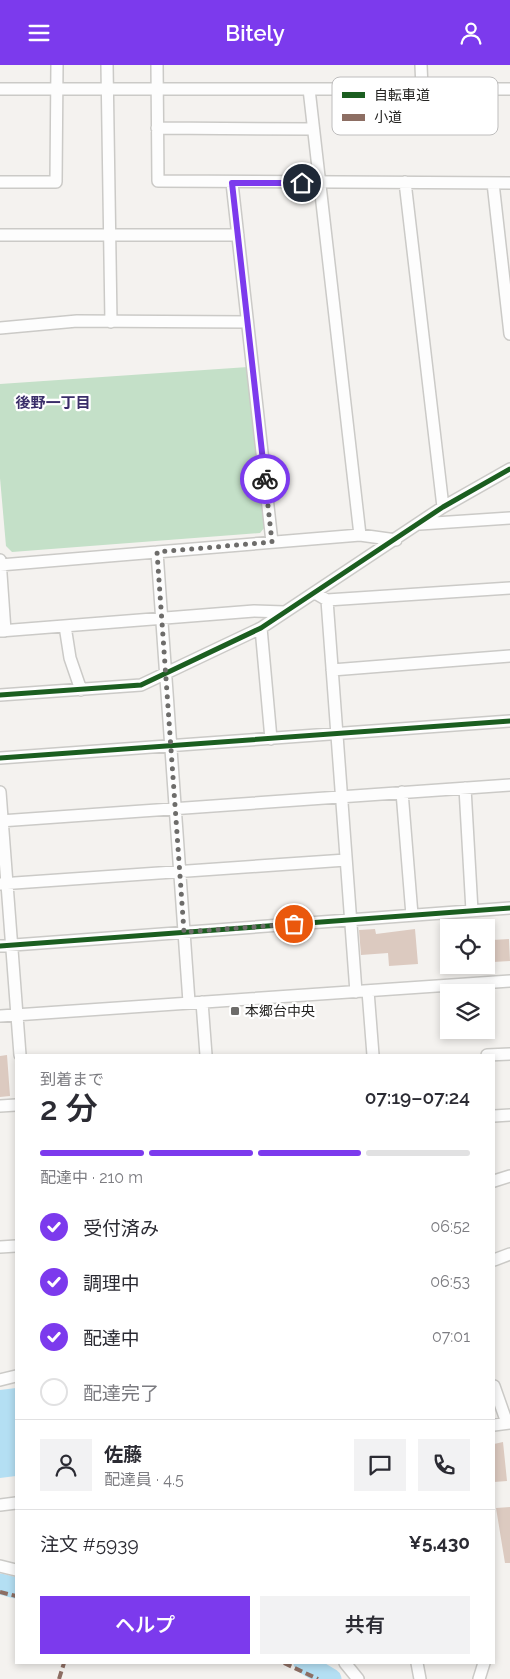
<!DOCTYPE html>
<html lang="ja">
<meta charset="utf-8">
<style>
body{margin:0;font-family:Raleway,"Noto Sans JP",sans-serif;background:#f2f2f3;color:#2b2b33;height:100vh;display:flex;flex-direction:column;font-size:19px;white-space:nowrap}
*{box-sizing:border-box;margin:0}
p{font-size:16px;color:#7c7c81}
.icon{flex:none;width:28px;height:28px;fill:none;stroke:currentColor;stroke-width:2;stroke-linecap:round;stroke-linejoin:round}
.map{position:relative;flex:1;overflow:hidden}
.panel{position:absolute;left:15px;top:989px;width:480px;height:610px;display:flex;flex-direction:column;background:#fff;border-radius:0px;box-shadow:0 2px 8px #0003}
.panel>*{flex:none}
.tools{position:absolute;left:440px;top:854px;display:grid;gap:10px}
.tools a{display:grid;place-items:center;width:55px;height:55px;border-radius:0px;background:#fff;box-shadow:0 2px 8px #0003;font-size:25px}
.pin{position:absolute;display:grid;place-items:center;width:42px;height:42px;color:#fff;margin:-21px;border:2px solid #fff;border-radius:50%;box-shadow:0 1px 5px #0007}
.courier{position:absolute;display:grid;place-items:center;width:50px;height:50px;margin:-25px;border:4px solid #7c3aed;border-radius:50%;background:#fff;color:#222;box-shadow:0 1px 6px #0007}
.head em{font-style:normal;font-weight:600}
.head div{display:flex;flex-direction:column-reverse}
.head{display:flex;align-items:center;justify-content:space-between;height:85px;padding:0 25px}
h1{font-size:32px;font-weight:600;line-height:38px}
.bar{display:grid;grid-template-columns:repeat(4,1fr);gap:8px 5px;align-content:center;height:60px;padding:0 25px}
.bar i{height:6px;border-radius:4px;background:#e1e1e2}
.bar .current{background:#7c3aed}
.bar p{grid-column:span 4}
.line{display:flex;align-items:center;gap:12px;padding:0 25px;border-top:1px solid #e1e1e2}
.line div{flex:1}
.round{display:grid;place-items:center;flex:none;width:52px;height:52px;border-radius:0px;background:#f2f2f3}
ol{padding:0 25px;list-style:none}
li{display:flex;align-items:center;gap:15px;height:55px}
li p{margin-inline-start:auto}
li .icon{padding:5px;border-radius:50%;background:#7c3aed;color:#fff;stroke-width:4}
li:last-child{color:#7c7c81}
li i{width:28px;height:28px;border:2px solid #e1e1e2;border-radius:50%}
.cta{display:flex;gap:10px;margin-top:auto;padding:10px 25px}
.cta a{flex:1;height:58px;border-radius:0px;background:#7c3aed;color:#fff;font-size:20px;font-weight:600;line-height:58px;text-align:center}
.cta a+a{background:#f2f2f3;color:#2b2b33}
header{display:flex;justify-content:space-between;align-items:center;height:65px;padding:0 25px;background:#7c3aed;color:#fff;font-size:22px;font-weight:600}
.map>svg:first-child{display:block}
.green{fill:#c4e0c8}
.water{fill:#b4dff3}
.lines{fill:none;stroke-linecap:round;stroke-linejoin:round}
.river{stroke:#b4dff3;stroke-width:21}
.building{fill:#dccac0}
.minor-casing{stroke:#cbcac7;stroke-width:14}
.minor{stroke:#fdfdfd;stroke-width:11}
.quiet{stroke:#8d6e63;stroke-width:4;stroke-dasharray:8 4;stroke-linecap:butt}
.cycleway-casing{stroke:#fff;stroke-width:8}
.cycleway{stroke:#1b5e20;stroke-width:5}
.done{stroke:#6d6c6a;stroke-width:5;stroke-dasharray:0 9}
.route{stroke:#7c3aed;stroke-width:6}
.poi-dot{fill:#6d6c6a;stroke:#fff;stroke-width:2}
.labels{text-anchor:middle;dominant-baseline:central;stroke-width:4.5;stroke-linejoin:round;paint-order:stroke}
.poi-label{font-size:14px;fill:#252422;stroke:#fff;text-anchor:start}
.neighbourhood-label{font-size:15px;font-weight:bold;fill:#3b2e6a;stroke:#fff}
.key{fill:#fff;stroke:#bebdbd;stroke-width:1}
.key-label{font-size:14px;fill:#252422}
</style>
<header><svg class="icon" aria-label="menu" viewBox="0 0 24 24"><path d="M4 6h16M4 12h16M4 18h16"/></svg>Bitely<svg class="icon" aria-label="person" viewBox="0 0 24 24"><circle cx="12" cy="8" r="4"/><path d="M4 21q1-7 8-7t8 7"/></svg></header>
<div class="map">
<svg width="510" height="1614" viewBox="0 0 510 1614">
<rect width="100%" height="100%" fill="#f4f2ef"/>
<path class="green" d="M248,302L265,462L260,468L12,487L6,481L0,413V319Z"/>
<path class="water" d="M16,1323V1411L0,1413V1325Z"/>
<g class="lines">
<path class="river" d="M0,1519L16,1523
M304,1598L331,1614"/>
</g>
<path class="building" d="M375,864L376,869L415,864L418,899L389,901L388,888L361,890L359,865Z
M509,874L510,896L493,897L492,875Z
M7,990L10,1031L0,1032V991Z
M503,1377L507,1416L494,1417V1379Z
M510,1442V1498H505L496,1443Z"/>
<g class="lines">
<defs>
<path id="minor" d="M107,0L111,257
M157,0L158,116L510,118
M421,0L422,24
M0,24H510
M309,24L360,470
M157,63L312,64
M0,117H56L57,0
M405,117L443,442
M232,118L272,477
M493,118L510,269
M0,170H238
M0,263L77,256L247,257
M420,459L510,453
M157,487L189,937
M0,495L5,566
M0,500L360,470L396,475
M315,528L327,535L356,927
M327,535L510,523
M65,561L70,593L81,625
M261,563L271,674
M0,566L254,546L285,547
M332,605L510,591
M0,630L141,620L261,563L443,442L510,404
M0,693L510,656
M465,723L472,846
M0,727L20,990
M402,727L412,850
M0,756L510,720
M0,819L346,795
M0,881L510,843
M368,926L373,990
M202,937L206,990
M0,951L510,916
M487,990L510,989
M0,1041L16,1040
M494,1051L510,1050
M494,1116L510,1111
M0,1182L16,1181
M494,1195L510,1189
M0,1315L16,1311
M494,1321L507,1358
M494,1360L510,1358
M0,1440L16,1438
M0,1501L16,1505
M345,1598L358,1614
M417,1598L420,1614
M479,1614L484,1598"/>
</defs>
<use href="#minor" class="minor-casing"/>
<use href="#minor" class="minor"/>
<path class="quiet" d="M0,1527L16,1531
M284,1598L318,1614
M59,1614L64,1598"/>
<defs>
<path id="cycleway" d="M0,630L141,620L261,563L443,442L510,404
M0,693L510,656
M0,881L510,843"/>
</defs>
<use href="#cycleway" class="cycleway-casing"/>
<use href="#cycleway" class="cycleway"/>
</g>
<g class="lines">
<path class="done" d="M265,414L272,477L157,487L184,867L294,859"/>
<path class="route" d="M265,414L232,118H302"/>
</g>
<rect class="poi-dot" x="230" y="941" width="10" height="10" rx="2.5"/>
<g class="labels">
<g class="poi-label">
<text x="245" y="946">本郷台中央</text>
</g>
<g class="neighbourhood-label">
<text x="53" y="338">後野一丁目</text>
</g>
</g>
<rect x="332" y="12" width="166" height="58" rx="8" class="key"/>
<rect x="342" y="27" width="23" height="6" fill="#1b5e20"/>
<rect x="342" y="49" width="23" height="7" fill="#8d6e63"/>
<g class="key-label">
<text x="374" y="35">自転車道</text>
<text x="374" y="57">小道</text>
</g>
</svg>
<div class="tools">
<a><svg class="icon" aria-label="locate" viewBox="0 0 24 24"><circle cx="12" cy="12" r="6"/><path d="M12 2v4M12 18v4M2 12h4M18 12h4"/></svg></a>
<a><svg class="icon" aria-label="layers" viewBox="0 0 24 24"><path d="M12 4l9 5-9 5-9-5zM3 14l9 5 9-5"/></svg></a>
</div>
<div class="pin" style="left:294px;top:859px;background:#ea580c"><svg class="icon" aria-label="bag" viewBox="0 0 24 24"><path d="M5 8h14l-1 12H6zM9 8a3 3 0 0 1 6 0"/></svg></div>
<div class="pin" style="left:302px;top:118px;background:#1f2937"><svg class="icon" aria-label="home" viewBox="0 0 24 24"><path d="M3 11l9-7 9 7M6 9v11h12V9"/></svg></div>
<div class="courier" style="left:265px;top:414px"><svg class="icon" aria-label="bike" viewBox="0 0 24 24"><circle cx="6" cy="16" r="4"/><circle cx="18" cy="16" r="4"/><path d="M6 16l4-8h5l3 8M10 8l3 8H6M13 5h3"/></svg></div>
<section class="panel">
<div class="head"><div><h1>2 分</h1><p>到着まで</p></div><em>07:19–07:24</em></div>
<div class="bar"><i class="current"></i><i class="current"></i><i class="current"></i><i></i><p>配達中 · 210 m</p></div>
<ol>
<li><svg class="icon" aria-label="check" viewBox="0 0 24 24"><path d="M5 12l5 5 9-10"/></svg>受付済み<p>06:52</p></li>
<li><svg class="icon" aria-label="check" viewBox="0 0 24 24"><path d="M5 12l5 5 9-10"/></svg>調理中<p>06:53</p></li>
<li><svg class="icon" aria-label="check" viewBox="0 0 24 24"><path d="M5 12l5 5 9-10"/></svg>配達中<p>07:01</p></li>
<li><i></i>配達完了</li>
</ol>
<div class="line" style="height:90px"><a class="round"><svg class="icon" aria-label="person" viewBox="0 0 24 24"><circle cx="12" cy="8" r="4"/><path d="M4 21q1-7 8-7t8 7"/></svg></a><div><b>佐藤</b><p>配達員 · 4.5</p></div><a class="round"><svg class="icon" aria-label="chat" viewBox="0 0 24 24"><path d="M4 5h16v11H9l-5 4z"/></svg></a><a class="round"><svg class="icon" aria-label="phone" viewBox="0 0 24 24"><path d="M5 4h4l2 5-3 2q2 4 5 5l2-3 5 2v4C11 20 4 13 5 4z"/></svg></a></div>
<div class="line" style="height:65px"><div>注文 #5939</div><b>¥5,430</b></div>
<div class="cta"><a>ヘルプ</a><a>共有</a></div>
</section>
</div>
